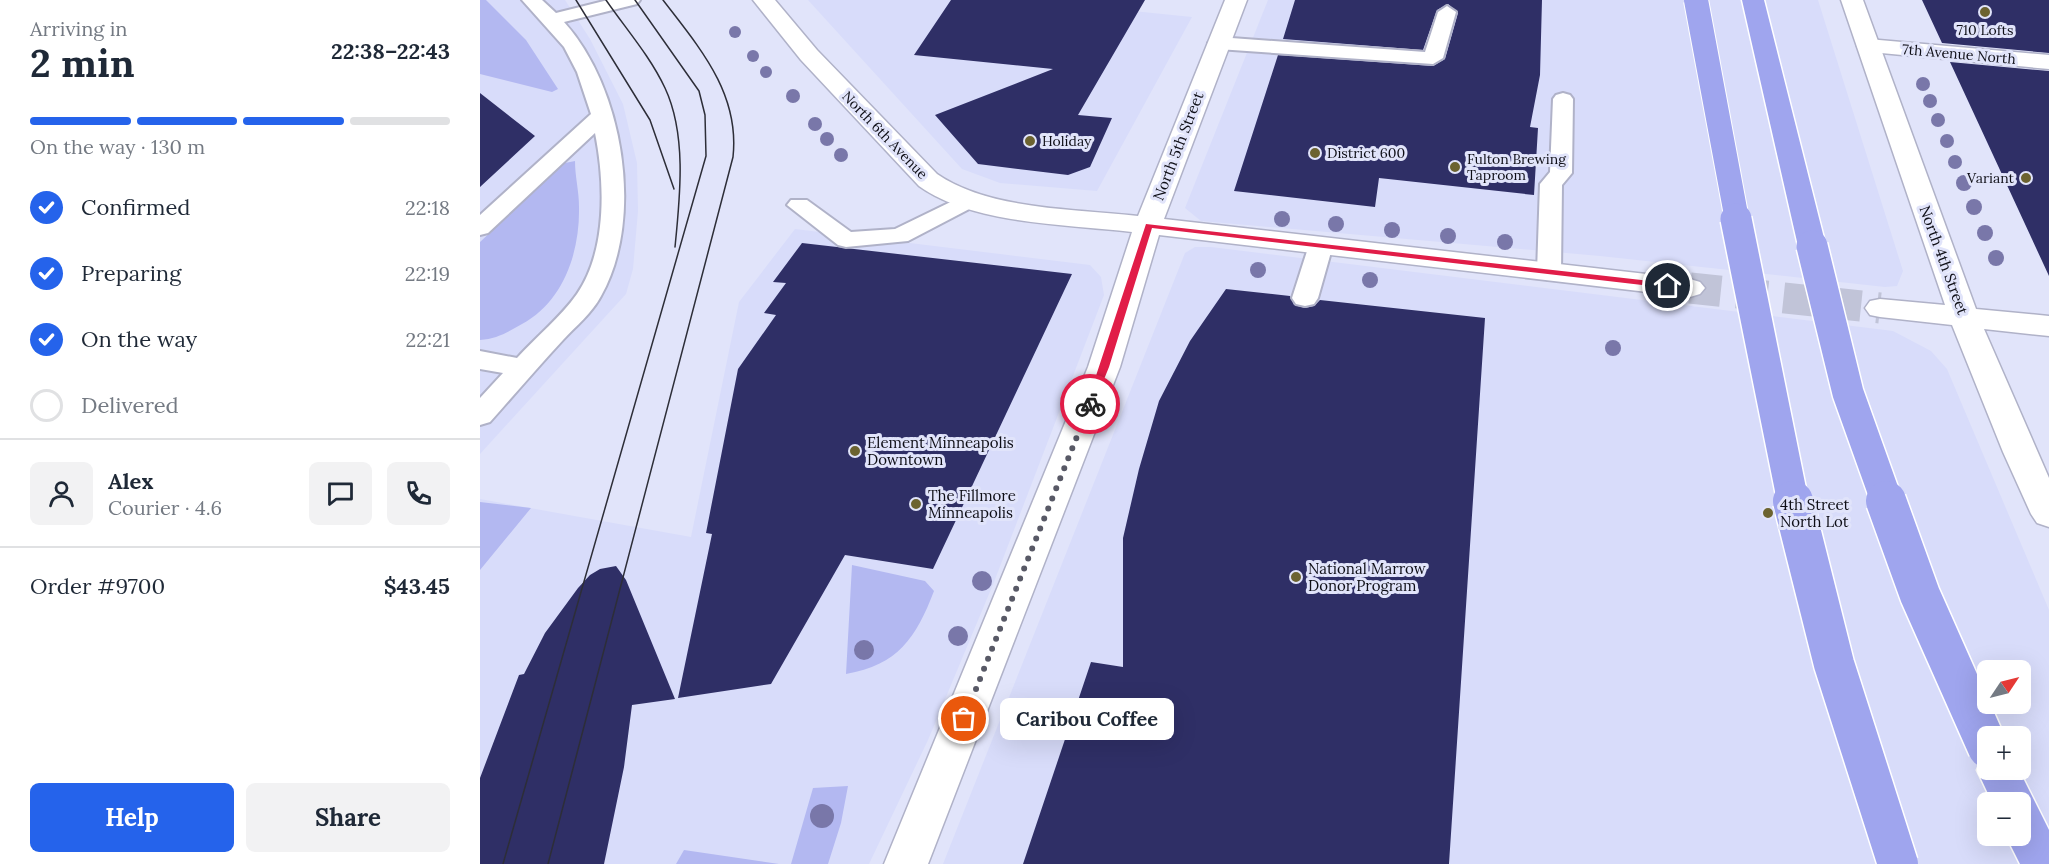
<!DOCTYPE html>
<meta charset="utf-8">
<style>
body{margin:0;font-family:Lora,serif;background:#f2f2f3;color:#1f2937;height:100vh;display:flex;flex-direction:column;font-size:22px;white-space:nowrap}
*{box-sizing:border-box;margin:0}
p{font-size:20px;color:#747a83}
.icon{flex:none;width:33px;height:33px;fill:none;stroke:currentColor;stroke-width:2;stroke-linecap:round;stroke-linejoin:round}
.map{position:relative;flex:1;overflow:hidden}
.drawer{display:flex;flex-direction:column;background:#fff;width:480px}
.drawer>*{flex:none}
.needle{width:39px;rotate:55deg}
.fabs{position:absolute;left:1497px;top:660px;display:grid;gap:12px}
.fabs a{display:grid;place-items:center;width:54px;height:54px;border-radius:9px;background:#fff;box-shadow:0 6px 24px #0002;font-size:30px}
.pin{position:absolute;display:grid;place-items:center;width:51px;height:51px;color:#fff;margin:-26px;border:3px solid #fff;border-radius:50%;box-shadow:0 2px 6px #0007}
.courier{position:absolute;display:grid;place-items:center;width:60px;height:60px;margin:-30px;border:4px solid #e11d48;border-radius:50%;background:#fff;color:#222;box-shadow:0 2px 8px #0007}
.bubble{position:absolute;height:42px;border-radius:9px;background:#fff;box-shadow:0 6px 24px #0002;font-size:20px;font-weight:800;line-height:42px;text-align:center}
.overview em{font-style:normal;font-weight:800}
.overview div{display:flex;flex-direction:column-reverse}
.overview{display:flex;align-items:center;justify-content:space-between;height:102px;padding:0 30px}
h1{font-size:39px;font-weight:800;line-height:45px}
.bar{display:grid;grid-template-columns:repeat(4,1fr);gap:9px 6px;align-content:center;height:72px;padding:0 30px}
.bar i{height:8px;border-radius:4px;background:#e0e1e3}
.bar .active{background:#2563eb}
.bar p{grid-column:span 4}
.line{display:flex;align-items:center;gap:15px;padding:0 30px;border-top:2px solid #e0e1e3}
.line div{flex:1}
.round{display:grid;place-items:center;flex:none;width:63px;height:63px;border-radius:9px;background:#f2f2f3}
ol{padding:0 30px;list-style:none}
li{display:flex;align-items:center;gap:18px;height:66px}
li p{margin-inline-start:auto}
li .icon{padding:6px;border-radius:50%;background:#2563eb;color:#fff;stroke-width:4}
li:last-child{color:#747a83}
li i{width:33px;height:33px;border:3px solid #e0e1e3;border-radius:50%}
.button{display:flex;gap:12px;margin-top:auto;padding:12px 30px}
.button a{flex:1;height:69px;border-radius:9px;background:#2563eb;color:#fff;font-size:24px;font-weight:800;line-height:69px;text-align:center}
.button a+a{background:#f2f2f3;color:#1f2937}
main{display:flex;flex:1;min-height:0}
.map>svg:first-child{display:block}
.built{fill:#d8dcfa;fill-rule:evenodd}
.green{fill:#b3b8f1}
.building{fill:#2f2f66}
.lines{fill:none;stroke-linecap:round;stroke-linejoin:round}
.tertiary-tunnel{stroke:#c1c4d8;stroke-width:31;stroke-dasharray:31 16;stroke-linecap:butt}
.service-casing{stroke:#b0b2c8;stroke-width:4}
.minor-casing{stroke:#b0b2c8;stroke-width:3}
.tertiary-casing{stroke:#b0b2c8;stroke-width:3}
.motorway-casing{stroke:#fff;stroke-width:3}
.service{fill:#fff;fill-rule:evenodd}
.minor{fill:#fff;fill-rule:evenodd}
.tertiary{fill:#fff;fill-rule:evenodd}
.motorway{fill:#9fa5ee;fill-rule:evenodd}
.tram{stroke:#2d2e38;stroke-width:1.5}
.motorway-bridge-far2-casing{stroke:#fff;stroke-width:26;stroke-linecap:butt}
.motorway-bridge-far1-casing{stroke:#fff;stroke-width:34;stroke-linecap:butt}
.motorway-bridge-casing{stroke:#fff;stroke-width:43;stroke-linecap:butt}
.motorway-bridge-far2{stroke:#9fa5ee;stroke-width:24}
.motorway-bridge-far1{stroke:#9fa5ee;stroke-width:31}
.motorway-bridge{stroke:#9fa5ee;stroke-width:40}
.tree{fill:#7977a9}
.route{fill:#e11d48}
.done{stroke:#585966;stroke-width:6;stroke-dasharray:0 10.8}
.poi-dot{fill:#6c6330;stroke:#e1e4fa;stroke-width:2}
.labels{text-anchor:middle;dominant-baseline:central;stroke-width:6;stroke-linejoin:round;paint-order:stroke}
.far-poi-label{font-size:14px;fill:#0e0e16;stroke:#e1e4fa;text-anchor:start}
.far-street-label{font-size:14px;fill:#0e0e16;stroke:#e1e4fa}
.street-label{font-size:15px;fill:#0e0e16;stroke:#e1e4fa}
.poi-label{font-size:15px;fill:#0e0e16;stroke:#e1e4fa;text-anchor:start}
</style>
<main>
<section class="drawer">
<div class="overview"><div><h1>2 min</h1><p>Arriving in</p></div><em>22:38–22:43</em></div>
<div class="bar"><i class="active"></i><i class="active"></i><i class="active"></i><i></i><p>On the way · 130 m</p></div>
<ol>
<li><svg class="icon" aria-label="check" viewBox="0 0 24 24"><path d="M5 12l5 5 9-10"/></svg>Confirmed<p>22:18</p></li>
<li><svg class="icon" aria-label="check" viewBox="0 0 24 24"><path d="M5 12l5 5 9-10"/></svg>Preparing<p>22:19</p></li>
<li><svg class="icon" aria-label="check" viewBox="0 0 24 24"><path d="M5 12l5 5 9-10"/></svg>On the way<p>22:21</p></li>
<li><i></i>Delivered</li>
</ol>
<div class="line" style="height:108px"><a class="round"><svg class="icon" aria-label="person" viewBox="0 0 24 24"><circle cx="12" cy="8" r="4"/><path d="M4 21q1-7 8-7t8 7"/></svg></a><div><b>Alex</b><p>Courier · 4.6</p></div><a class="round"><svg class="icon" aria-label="chat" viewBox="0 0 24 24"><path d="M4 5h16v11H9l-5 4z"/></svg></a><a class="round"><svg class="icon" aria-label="phone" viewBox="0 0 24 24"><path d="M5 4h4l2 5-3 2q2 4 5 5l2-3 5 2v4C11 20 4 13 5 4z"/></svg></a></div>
<div class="line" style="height:78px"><div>Order #9700</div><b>$43.45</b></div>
<div class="button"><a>Help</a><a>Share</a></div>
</section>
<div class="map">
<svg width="1569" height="864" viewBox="0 0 1569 864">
<rect width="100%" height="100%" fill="#e1e4fa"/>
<path class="built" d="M0,0H85L110,39L143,104L157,163L158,211L153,269L146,294L0,454Z
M328,0H544L712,17L617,191L520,183L482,169Z
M788,0H1338L1423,271L1417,286L1405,287L1120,256L721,221L705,208Z
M315,229L610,265L621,277L624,295L514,582L448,740L389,864H0V499L211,537L259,302Z
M715,247H731L1413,331L1451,351L1467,369L1569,610V864H463L705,253ZM1508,670H1540V704H1508ZM1508,736H1540V770H1508ZM1508,802H1540V836H1508Z"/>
<path class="green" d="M0,0H6L46,40L78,89L72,92L0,74Z
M95,161C95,177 99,191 99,207C100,253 83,302 42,324C28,332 17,339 0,340V242L85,163Z
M0,502L51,508L0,570Z
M372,565L445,581L454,591C436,638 418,665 366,674Z
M368,786L361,823L348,864H311L333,788Z
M204,850L299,864H196Z"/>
<path class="building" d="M471,0H665L598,115L632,118L610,167L588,175L498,164L455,115L573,69L434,55Z
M815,0H1062L1060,75L1050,127L1058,128L1054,195L899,178L895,207L754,191L798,55L953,66L965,59L978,13L968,4L957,10L943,50L803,39Z
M1442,0H1569V53L1462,43Z
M1470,62L1569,71V276Z
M0,93L55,136L0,187Z
M322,243L592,274L453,569L365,555L291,684L198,698L232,534L226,533L258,369L296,315L284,313L306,283L293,282Z
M746,289L810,296L814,305L825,308L834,306L840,300L1005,318L969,864H543L611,662L643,667V538L659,469L679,401L710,341Z
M136,566L146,580L195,699L152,705L144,767L124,864H0V778L39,675L44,674L65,633L98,588L110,575L120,569Z"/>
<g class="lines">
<path class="tertiary-tunnel" d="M1210,288L1400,308"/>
<defs>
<path id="service" d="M42,0H62L76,13L128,0H160L157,4L84,22C143,87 165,218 121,296C112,313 96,326 83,340C58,367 34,395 10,422L0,425V398L23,373L0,369V351L37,358C56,337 81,317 97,294C127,250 125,183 115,133L8,233L0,235V215L111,114L97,72L84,47Z
M967,6L976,12L963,58L953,64L738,49L728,43L738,37L945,52L958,12Z
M1083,93L1090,95L1093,99L1092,173L1082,185L1081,272L1078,277L1069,280L1060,277L1057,272L1060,184L1070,172L1073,99L1076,95Z
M487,194L495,196L499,201L495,206L428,241L366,247L358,245L307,205L311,200H327L371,232L415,229Z
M841,238L850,240L853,245L838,298L834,304L825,306L816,304L812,298L829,245L832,240Z"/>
<path id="minor" d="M1388,39L1569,55V69L1380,51L1377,46L1380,41Z"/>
<path id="tertiary" d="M273,0H295L337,50L457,174C509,210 596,209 658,216L745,0H767L684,219L1210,279L1220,282L1225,288L1220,294L1210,297L679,235L640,367L448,864H404L608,367L652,232C586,224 494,225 439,186L321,60Z
M1361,0H1383L1496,309L1569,316V336L1504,329L1569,478V527L1557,523L1551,514L1523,452L1472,325L1400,317L1390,315L1385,308L1390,301L1400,299L1465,305Z"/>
<path id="motorway" d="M1262,0H1284L1346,246L1342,252L1332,254L1322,252L1318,246Z
M1508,755V770H1539L1569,830V864H1540L1526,836H1540V802H1512L1497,770L1503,756Z"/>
</defs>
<use href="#service" class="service-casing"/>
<use href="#minor" class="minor-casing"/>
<use href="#tertiary" class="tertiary-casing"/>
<use href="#motorway" class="motorway-casing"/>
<use href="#service" class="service"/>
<use href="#minor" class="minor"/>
<use href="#tertiary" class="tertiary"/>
<use href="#motorway" class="motorway"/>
<path class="tram" d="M96,0L170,120L194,189
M126,0C146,29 170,56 185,88C207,135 200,197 195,247
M23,864L226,156L225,115L219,91L155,0
M68,864L253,157C260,93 219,47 183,0"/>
<defs>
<path id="motorway-bridge-far2" d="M1216,0L1257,220"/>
<path id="motorway-bridge-far1" d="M1256,219L1313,502
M1332,246L1368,393L1407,502"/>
<path id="motorway-bridge" d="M1313,501L1354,664L1418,864
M1406,501L1440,595L1508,748"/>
</defs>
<use href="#motorway-bridge-far2" class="motorway-bridge-far2-casing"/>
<use href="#motorway-bridge-far1" class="motorway-bridge-far1-casing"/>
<use href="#motorway-bridge" class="motorway-bridge-casing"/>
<use href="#motorway-bridge-far2" class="motorway-bridge-far2"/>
<use href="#motorway-bridge-far1" class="motorway-bridge-far1"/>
<use href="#motorway-bridge" class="motorway-bridge"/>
</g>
<g class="tree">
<circle cx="255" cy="32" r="6"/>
<circle cx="273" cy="56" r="6"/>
<circle cx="286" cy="72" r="6"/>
<circle cx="1443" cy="84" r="7"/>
<circle cx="313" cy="96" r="7"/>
<circle cx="1450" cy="101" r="7"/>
<circle cx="1458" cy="120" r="7"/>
<circle cx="335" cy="124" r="7"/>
<circle cx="347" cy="139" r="7"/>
<circle cx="1467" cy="141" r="7"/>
<circle cx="361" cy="155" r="7"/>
<circle cx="1475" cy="162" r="7"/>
<circle cx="1484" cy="183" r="8"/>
<circle cx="1494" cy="207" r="8"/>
<circle cx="802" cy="219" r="8"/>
<circle cx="856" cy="224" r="8"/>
<circle cx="912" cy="230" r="8"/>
<circle cx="1505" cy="233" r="8"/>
<circle cx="968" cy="236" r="8"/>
<circle cx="1025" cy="242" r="8"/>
<circle cx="1516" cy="258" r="8"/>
<circle cx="778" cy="270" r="8"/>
<circle cx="890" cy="280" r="8"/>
<circle cx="1133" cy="348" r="8"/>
<circle cx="502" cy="581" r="10"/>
<circle cx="478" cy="636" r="10"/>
<circle cx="384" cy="650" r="10"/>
<circle cx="342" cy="816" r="12"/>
</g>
<path class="route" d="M666,224L1188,283L1193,286L1188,288L672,228L629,367L614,404L606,406Z"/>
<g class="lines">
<path class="done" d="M484,719L610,404"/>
</g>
<g class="poi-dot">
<circle cx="1505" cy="12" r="6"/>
<circle cx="550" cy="141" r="6"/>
<circle cx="835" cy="153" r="6"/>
<circle cx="975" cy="167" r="6"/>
<circle cx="1546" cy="178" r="6"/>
<circle cx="375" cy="451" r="6"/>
<circle cx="436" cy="504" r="6"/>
<circle cx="1288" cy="513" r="6"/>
<circle cx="816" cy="577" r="6"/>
</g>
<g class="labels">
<g class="far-poi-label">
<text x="1505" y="30" text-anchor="middle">710 Lofts</text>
<text x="562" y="141">Holiday</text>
<text x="847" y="153">District 600</text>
<text x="987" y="159">Fulton Brewing<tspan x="987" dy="16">Taproom</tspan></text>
<text x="1534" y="178" text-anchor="end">Variant</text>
</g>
<g class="far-street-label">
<text transform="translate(1479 54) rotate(5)">7th Avenue North</text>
<text transform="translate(405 135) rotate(46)">North 6th Avenue</text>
</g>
<g class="street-label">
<text transform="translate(698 146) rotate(-69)">North 5th Street</text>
<text transform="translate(1464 260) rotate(70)">North 4th Street</text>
</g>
<g class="poi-label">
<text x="387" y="442">Element Minneapolis<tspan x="387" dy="17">Downtown</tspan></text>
<text x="448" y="495">The Fillmore<tspan x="448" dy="17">Minneapolis</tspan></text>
<text x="1300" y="504">4th Street<tspan x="1300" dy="17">North Lot</tspan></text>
<text x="828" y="568">National Marrow<tspan x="828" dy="17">Donor Program</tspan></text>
</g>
</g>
</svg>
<div class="fabs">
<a><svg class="needle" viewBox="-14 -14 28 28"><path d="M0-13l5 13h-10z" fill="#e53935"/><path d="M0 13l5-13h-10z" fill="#747a83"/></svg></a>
<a>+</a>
<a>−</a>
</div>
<div class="pin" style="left:484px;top:719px;background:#ea580c"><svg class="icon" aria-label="bag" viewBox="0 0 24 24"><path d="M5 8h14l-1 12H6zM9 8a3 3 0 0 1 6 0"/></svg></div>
<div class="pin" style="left:1188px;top:286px;background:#1f2937"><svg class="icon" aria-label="home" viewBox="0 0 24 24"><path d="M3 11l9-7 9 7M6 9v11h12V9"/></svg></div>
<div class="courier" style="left:610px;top:404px"><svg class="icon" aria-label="bike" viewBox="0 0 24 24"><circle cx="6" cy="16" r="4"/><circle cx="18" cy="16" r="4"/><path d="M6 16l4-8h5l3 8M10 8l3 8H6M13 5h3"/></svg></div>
<div class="bubble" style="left:520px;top:698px;width:174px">Caribou Coffee</div>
</div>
</main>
